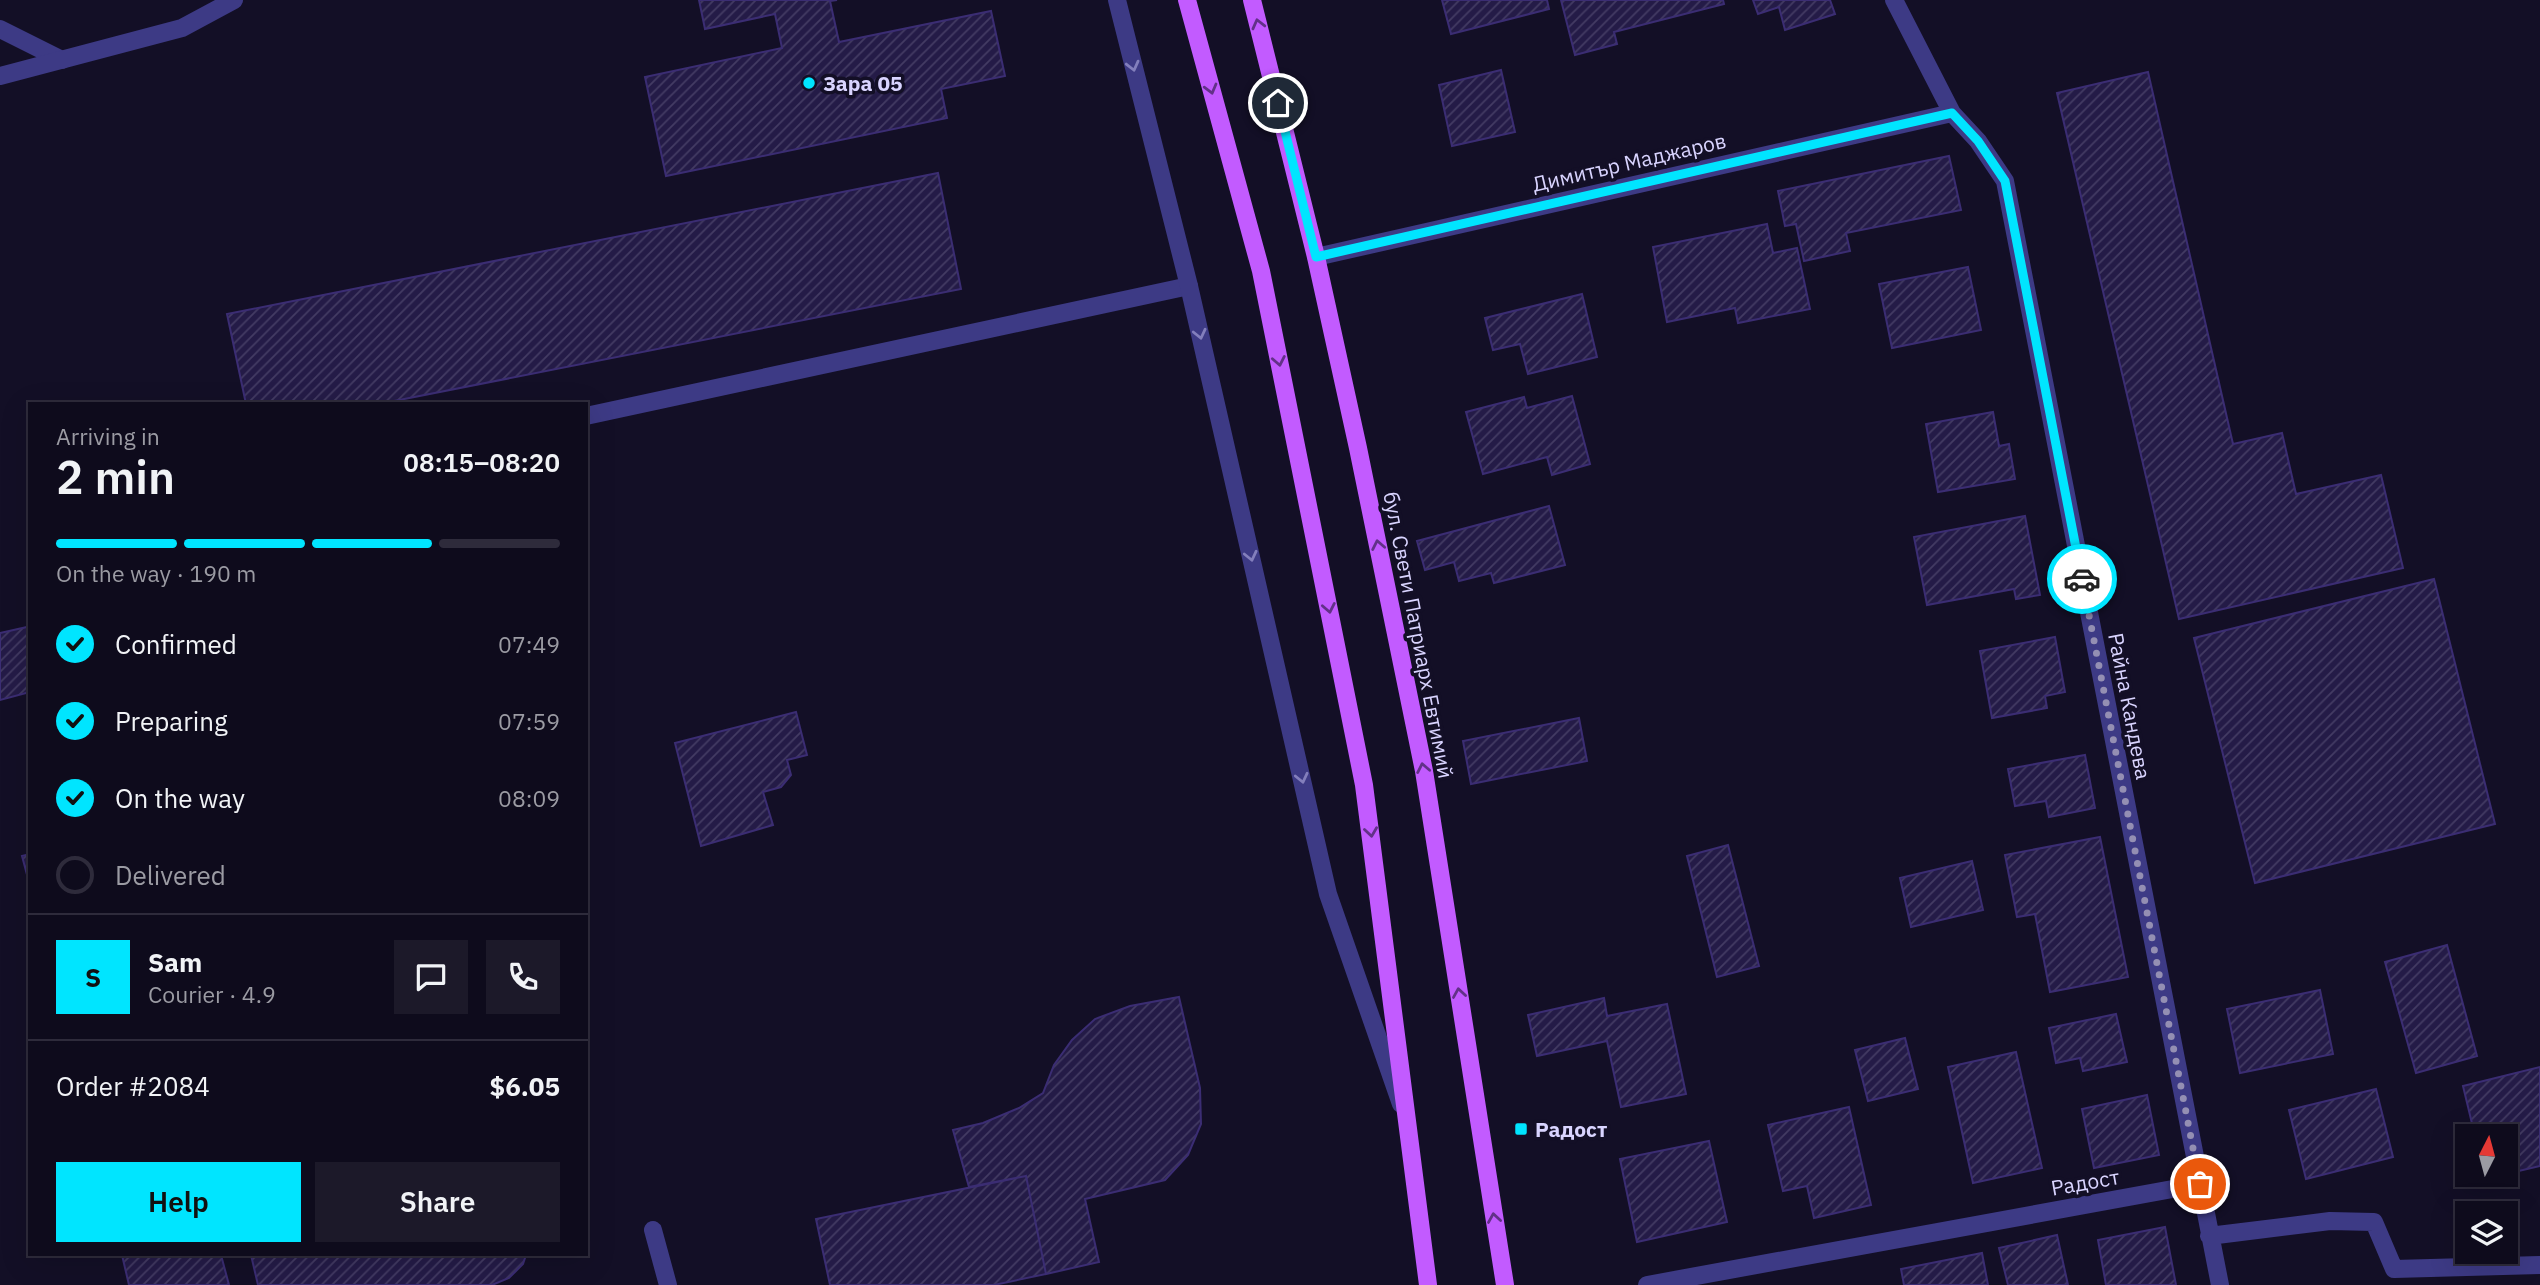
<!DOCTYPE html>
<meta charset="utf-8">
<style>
body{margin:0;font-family:"IBM Plex Sans",sans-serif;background:#1c1929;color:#f1f3f6;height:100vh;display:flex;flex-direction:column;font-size:26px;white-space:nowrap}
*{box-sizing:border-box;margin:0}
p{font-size:23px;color:#9b9ba3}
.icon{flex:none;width:38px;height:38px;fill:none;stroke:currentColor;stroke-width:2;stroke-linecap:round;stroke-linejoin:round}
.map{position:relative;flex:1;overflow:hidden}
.sheet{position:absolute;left:28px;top:402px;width:560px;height:854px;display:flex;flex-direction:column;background:#0e0b1c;border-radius:0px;box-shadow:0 7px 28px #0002,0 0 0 2px #2e2b3b}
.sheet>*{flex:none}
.needle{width:46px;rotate:6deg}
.controls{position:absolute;left:2455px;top:1124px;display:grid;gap:14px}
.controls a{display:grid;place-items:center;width:63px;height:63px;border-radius:0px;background:#0e0b1c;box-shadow:0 7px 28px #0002,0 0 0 2px #2e2b3b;font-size:35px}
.pin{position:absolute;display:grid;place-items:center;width:60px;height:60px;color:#fff;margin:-30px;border:4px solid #fff;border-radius:50%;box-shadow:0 2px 7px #0007}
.courier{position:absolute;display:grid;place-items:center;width:70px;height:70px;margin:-35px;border:5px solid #00e5ff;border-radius:50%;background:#fff;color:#222;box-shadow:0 2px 9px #0007}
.head em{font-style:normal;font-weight:600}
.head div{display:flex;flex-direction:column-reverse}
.head{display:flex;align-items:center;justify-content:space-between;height:119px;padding:0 28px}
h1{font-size:46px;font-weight:600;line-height:52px}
.bar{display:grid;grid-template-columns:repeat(4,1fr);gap:10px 7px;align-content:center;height:84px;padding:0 28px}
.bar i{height:9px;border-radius:5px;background:#2e2b3b}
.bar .selected{background:#00e5ff}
.bar p{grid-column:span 4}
.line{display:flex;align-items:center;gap:18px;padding:0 28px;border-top:2px solid #2e2b3b}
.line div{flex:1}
.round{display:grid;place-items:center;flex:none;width:74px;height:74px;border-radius:0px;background:#1c1929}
ol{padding:0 28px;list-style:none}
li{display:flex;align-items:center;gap:21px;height:77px}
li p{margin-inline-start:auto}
li .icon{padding:7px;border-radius:50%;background:#00e5ff;color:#111;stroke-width:4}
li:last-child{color:#9b9ba3}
li i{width:38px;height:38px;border:4px solid #2e2b3b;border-radius:50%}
.cta{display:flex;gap:14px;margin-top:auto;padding:14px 28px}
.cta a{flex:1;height:80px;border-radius:0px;background:#00e5ff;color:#111;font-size:28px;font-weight:600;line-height:80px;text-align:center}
.cta a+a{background:#1c1929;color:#f1f3f6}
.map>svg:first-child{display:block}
.building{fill:url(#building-hatch);stroke:#3b2d73;stroke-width:2}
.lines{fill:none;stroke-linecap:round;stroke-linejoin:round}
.service{stroke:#3d3a85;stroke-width:18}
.minor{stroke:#3d3a85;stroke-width:18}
.primary{stroke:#c25bff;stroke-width:18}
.oneway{stroke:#623188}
.oneway2{stroke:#837fbc}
.done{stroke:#948fb3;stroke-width:7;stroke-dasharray:0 12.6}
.route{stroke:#00e5ff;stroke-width:9}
.poi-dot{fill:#00e5ff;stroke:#130f26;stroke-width:2.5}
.labels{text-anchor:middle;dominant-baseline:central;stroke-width:7;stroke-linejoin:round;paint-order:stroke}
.poi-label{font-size:21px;font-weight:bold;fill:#d9d4ff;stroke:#130f26;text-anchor:start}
.street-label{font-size:21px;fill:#d9d4ff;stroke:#130f26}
</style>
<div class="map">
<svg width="2540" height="1285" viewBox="0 0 2540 1285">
<defs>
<pattern id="building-hatch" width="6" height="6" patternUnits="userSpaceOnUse" patternTransform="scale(1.75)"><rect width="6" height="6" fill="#241b47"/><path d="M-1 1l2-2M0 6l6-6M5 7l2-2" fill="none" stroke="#433b63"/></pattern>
</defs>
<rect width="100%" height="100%" fill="#130f26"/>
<path class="building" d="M699,0H837L830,1L839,42L991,11L1005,76L941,89L947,118L666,176L645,77L782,48L775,14L705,29Z
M1442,0H1547L1549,9L1451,34Z
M1561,0H1723L1724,4L1614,32L1617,44L1575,55Z
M1753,0H1830L1835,14L1785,30L1779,7L1758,14Z
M1501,70L1515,132L1452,146L1439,85Z
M2148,72L2233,444L2282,433L2296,494L2381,475L2403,568L2179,619L2057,93Z
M1949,156L1961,210L1846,233L1850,251L1804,261L1796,224L1785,226L1778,191Z
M938,173L961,289L379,404H246L227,314Z
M1767,224L1773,253L1797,248L1810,309L1738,323L1735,308L1667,322L1653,247Z
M1968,267L1981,330L1892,348L1879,284Z
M1582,294L1597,357L1528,374L1520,344L1493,350L1485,318Z
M1572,396L1590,464L1552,475L1547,457L1483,474L1466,412L1524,397L1527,408Z
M1993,412L1999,446L2009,444L2015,479L1938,492L1926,424Z
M1549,506L1565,565L1494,583L1491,573L1459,581L1454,562L1425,570L1417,541Z
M2025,516L2040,595L2016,599L2014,589L1927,605L1914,537Z
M2434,579L2495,824L2255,883L2194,638Z
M27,627L30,638V692L0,700V633Z
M2055,637L2065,692L2045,696L2047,708L1992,718L1980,651Z
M796,712L807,755L787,760L791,775L781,787L763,792L773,825L701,846L675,743Z
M1579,718L1587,761L1471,784L1463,741Z
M2085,755L2095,808L2049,817L2046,801L2015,806L2008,769Z
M2100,837L2128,977L2050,992L2035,914L2017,917L2005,855Z
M1728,845L1759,966L1717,977L1687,856Z
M30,854V886L22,856Z
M1972,861L1983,910L1911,927L1900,878Z
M2447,945L2477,1056L2416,1073L2385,962Z
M2320,990L2333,1054L2240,1073L2227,1009Z
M1179,997L1200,1088L1201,1124L1188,1155L1165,1180L1085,1199L1099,1262L1046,1274L1026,1176L969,1187L953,1130L983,1123L1019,1108L1043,1093L1054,1065L1072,1040L1095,1019L1130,1006Z
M1604,998L1607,1016L1667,1004L1686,1094L1621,1107L1607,1041L1537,1056L1528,1015Z
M2116,1014L2127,1062L2083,1071L2080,1058L2056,1063L2049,1028Z
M1905,1038L1918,1089L1868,1101L1855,1050Z
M2016,1052L2042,1168L1973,1183L1948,1067Z
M2540,1067V1166L2506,1174V1136H2475L2463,1086Z
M2376,1089L2393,1157L2306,1179L2289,1110Z
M2147,1095L2159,1155L2094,1168L2082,1109Z
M1849,1107L1871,1205L1814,1218L1807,1186L1783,1191L1768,1125Z
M1709,1141L1727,1222L1637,1242L1620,1159Z
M1026,1176L1046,1274L994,1285H830L816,1219Z
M2165,1227L2176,1285H2106L2098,1240Z
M2057,1235L2068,1285H2008L1999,1248Z
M1982,1253L1988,1285H1904L1901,1269Z
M122,1255H221L229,1285H129Z
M251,1255H526L523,1264L509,1278L492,1285H258Z"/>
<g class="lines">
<path class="service" d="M0,29L62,60
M586,416L1189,286
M653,1230L668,1285"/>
<path class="minor" d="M1117,0L1189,286L1328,894L1401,1104
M1894,0L1952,113L1978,141L2005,181L2220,1285
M0,76L182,28L234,0
M1316,257L1952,113
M2209,1236L2330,1221L2374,1222L2394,1269L2540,1265
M1647,1285L2200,1184"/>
<path class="primary" d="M1187,0L1261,271L1364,785L1428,1285
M1252,0L1316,257L1358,448L1424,771L1505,1285"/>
</g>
<defs><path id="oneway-chevron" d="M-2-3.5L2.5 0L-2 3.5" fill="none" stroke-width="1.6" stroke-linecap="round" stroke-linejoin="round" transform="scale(1.75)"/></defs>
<g class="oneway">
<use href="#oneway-chevron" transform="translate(1258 24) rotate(-104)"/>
<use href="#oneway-chevron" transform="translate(1211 89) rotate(75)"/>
<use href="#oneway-chevron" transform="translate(1279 361) rotate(79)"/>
<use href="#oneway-chevron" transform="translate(1378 545) rotate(-101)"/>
<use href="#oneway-chevron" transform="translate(1329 608) rotate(79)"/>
<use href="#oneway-chevron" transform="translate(1423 768) rotate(-101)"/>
<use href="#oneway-chevron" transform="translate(1371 832) rotate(82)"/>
<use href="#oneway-chevron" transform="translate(1459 993) rotate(-99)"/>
<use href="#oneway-chevron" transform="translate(1494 1218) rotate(-99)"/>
</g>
<g class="oneway2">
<use href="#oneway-chevron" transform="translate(1133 66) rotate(76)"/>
<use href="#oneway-chevron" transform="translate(1200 334) rotate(77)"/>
<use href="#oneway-chevron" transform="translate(1251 556) rotate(77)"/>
<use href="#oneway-chevron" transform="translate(1302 778) rotate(77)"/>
</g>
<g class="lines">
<path class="done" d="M2082,579L2200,1184"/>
<path class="route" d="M1278,103L1316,257L1952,113L1978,141L2005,181L2082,579"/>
</g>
<g class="poi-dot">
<circle cx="809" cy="83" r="7"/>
<rect x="1514" y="1122" width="14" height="14" rx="3.5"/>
</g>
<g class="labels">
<g class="poi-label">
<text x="823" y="83">Зара 05</text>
<text x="1535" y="1129">Радост</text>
</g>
<g class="street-label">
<text transform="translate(1629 162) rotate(-13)">Димитър Маджаров</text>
<text transform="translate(1419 635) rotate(79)">бул. Свети Патриарх Евтимий</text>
<text transform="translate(2130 706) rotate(79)">Райна Кандева</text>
<text transform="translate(2085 1182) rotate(-10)">Радост</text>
</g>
</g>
</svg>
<div class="controls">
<a><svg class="needle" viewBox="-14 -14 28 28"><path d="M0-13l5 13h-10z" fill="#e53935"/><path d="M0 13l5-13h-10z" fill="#9b9ba3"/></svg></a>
<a><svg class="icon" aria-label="layers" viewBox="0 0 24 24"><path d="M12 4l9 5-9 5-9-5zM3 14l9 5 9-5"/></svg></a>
</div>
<div class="pin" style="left:2200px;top:1184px;background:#ea580c"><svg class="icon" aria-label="bag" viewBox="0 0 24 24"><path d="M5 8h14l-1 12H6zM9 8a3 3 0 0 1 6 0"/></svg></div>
<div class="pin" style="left:1278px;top:103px;background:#1f2937"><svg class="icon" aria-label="home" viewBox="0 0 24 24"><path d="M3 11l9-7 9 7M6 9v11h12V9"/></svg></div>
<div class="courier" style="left:2082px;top:579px"><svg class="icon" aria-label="car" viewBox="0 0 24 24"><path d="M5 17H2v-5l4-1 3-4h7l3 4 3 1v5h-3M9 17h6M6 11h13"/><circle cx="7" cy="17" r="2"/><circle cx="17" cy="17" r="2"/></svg></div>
<section class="sheet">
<div class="head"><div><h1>2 min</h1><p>Arriving in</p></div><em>08:15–08:20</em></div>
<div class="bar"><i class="selected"></i><i class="selected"></i><i class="selected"></i><i></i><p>On the way · 190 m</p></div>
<ol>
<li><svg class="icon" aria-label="check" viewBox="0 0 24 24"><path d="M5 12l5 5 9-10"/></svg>Confirmed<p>07:49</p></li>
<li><svg class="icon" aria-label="check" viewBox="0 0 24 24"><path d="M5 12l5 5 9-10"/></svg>Preparing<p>07:59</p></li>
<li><svg class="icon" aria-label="check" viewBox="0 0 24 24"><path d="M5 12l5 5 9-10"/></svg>On the way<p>08:09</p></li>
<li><i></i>Delivered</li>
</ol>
<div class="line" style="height:126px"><b class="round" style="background:#00e5ff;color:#111">S</b><div><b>Sam</b><p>Courier · 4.9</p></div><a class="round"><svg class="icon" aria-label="chat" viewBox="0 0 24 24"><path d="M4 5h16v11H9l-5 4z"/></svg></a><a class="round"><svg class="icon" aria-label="phone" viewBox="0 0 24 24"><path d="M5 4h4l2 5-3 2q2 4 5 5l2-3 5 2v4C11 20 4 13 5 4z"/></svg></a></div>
<div class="line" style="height:91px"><div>Order #2084</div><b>$6.05</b></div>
<div class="cta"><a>Help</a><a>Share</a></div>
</section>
</div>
